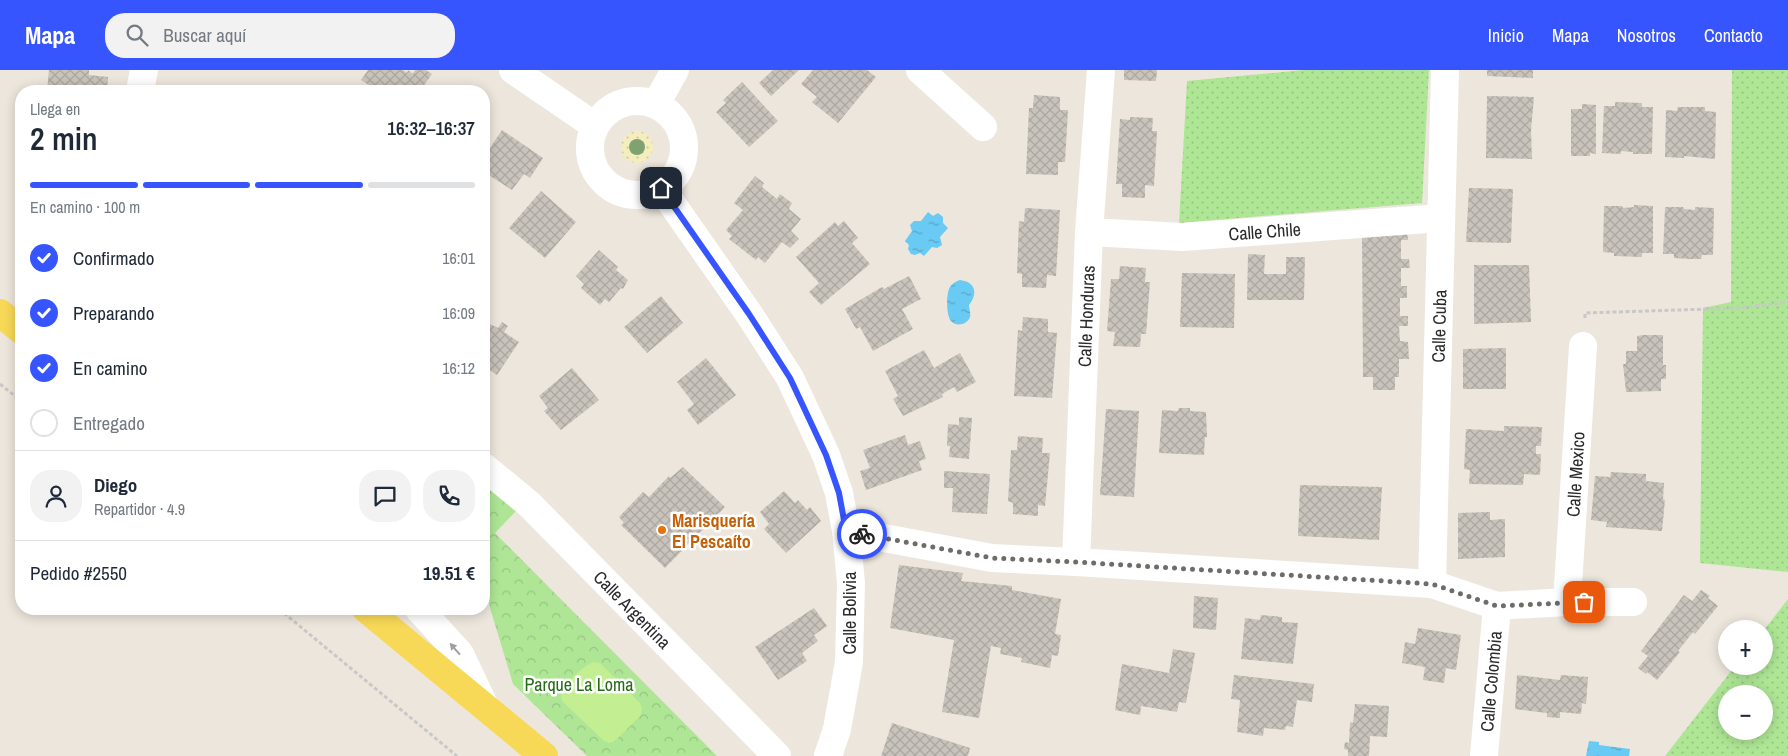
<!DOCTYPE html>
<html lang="es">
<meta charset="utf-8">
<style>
body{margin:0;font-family:"Archivo Narrow",sans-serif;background:#f2f2f3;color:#1f2937;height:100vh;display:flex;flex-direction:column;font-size:19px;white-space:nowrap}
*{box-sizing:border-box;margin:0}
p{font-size:16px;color:#747a83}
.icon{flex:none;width:28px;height:28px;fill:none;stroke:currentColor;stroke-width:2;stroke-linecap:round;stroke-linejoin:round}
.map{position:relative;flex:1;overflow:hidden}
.drawer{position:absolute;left:15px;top:15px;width:475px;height:530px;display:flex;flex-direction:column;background:#fff;border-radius:20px;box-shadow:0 2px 12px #0003}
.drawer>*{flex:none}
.fabs{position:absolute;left:1718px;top:550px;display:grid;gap:10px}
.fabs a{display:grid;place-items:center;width:55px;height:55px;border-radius:50%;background:#fff;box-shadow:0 2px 12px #0003;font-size:25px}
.pin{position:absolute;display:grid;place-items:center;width:42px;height:42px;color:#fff;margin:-21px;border-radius:10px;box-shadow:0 2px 8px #0006}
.courier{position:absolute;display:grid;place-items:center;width:50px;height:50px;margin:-25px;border:4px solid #3755ff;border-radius:50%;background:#fff;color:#222;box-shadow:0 1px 6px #0007}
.head em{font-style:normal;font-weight:600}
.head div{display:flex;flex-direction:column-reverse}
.head{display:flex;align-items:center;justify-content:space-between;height:85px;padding:0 15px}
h1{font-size:32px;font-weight:600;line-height:38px}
.bar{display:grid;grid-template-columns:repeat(4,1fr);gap:8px 5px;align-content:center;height:60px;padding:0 15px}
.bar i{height:6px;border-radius:4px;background:#e0e1e3}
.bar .current{background:#3755ff}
.bar p{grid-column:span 4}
.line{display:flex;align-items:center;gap:12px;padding:0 15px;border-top:1px solid #e0e1e3}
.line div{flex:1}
.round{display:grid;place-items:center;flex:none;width:52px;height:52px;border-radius:20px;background:#f2f2f3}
ol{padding:0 15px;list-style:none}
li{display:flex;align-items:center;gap:15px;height:55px}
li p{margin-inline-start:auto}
li .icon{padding:5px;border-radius:50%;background:#3755ff;color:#fff;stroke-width:4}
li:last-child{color:#747a83}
li i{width:28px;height:28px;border:2px solid #e0e1e3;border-radius:50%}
header{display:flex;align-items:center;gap:30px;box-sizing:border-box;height:70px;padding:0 25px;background:#3755ff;color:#fff}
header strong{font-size:24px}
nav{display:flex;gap:28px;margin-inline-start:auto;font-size:18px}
.search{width:350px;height:45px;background:#f2f2f3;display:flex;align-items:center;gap:12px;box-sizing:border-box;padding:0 18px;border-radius:20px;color:#747a83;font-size:19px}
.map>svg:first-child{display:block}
.grass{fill:url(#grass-dots);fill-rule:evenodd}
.sand{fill:url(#sand-dots)}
.park{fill:url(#park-crowns)}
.pitch{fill:#c3ee91}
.water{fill:url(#water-ripples)}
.building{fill:url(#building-cross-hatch)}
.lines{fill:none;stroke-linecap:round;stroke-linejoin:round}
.path{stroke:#c8c8c8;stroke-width:3;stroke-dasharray:4 2.5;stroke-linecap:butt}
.minor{stroke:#fff;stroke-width:28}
.major{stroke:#f7d857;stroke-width:28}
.tree{fill:#7fa270}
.oneway{fill:#9f9f9f}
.done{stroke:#6e6c68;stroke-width:5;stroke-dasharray:0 9}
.route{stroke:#3755ff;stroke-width:6}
.food-dot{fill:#e8710a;stroke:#fff;stroke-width:2}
.labels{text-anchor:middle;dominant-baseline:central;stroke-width:5;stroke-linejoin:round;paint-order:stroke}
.street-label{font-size:18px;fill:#2a2a2a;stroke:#fff}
.food-label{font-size:18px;font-weight:bold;fill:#c56008;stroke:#fff;text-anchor:start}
.park-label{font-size:18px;fill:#256b17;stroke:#fff}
</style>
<header>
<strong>Mapa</strong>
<div class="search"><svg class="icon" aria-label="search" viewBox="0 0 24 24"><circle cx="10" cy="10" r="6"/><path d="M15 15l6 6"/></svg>Buscar aquí</div>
<nav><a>Inicio</a><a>Mapa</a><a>Nosotros</a><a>Contacto</a></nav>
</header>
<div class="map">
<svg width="1788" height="686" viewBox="0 0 1788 686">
<defs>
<pattern id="grass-dots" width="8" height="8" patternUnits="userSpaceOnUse" patternTransform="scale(1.25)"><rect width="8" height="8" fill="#aee695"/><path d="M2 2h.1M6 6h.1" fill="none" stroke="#96c581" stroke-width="1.8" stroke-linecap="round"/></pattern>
<pattern id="sand-dots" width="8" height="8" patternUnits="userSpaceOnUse" patternTransform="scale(1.25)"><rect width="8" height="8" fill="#f4edbd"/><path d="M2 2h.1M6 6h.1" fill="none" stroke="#d1cba3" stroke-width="1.8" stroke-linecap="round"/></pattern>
<pattern id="park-crowns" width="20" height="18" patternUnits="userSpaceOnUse" patternTransform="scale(1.25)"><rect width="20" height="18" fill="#aee695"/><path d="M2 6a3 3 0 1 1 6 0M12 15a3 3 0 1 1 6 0" fill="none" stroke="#96c581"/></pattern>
<pattern id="water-ripples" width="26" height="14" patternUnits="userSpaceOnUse" patternTransform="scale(1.25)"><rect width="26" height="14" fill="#69caf4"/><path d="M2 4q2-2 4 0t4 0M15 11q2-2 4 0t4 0" fill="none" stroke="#57a4c6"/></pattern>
<pattern id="building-cross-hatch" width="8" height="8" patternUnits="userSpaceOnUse" patternTransform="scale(1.25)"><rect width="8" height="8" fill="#c8c3bb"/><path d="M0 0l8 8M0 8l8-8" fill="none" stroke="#aca8a1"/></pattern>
</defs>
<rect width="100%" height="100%" fill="#ede6dc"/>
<path class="grass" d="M1304,0H1429L1422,133L1179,153L1187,11Z
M1732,0H1788V502L1700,493L1703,238L1731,232Z
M1788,529V686H1665L1735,596H1764V560ZM1726,624H1764V661H1726Z"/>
<path class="sand" d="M621 77a16 16 0 1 1 32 0a16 16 0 1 1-32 0Z"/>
<path class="park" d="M484,410L517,440L495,463L717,686H587L513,614L490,538L484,489Z"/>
<path class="pitch" d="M594,592L600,593L640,633L642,639L641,645L615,671L609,673L604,671L562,631C561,627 561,623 563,619C568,611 585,594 594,592Z"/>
<path class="water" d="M928,142L933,146L938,143L943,147V153L948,158L940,167L942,175L937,178L932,177L924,186L920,183L915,185L911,184L908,179L909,175L905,171L912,161L910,155L914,151H921Z
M960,210C976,212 978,224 969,235C969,239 971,243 970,247C967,255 956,257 951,251C946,245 946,223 950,217C953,213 956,211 960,210Z
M1589,671L1599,672V675L1630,679L1629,686H1586Z"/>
<path class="building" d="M49,0H89V5L108,7L107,21H47Z
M368,0H403L407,3L408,0L413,4L415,0H426L432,4L420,21H378L361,10Z
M773,0H799L771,26L759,13Z
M813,0H867L876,7L838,53L812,32L817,27L801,14Z
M1124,0H1157L1156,11L1124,10Z
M1487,0H1533V8L1487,6Z
M742,12L778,51L749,77L716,42L726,33L723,30Z
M1034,25L1060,27V40H1068L1065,92H1058V105L1026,104L1029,38H1033Z
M1487,26L1534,27L1531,60L1532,89L1486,88Z
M1615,32L1642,33V37H1653L1652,84H1633V82L1621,81V84L1602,83L1604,36H1615Z
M1582,34L1596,35V84L1590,83V86H1571V39H1582Z
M1678,37H1705V41L1716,42L1715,89L1684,86V88L1665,87L1666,40L1677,41Z
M1130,47L1153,48L1152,61H1157L1154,116L1145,115V128L1122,127V114H1116L1120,49L1130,50Z
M502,60L543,88L530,108L524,104L512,120L484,102V87Z
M755,106L764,113L762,117L777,129L780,124L792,133L789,139L801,149L791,161L799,169L790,178L782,172L765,193L758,187L756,190L729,169L732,166L726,160L743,140L734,133Z
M1469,118L1513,119L1511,173L1466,172Z
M541,121L576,152L545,188L509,158Z
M1634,135L1653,136V183H1642V187L1614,186V183L1603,182L1604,136H1622L1623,138L1634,137Z
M1665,137H1683L1684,139L1695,140V137L1714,138L1713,185H1702L1701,189H1690L1674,188V184H1663Z
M1025,138L1060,140L1056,206L1047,205L1046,218L1022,217V204L1017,203L1019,151L1024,152Z
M844,151L858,168L852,173L870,194L821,235L809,222L819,213L796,187L835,152L838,156Z
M1407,160L1408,170H1401V189H1409L1410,198H1401V216H1407V228H1400V246H1408V256H1399L1400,271L1408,272L1409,289H1399V307H1395V320H1373V307H1363L1362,162Z
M599,180L618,197L616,200L628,210L623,219L621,218L609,232L605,229L600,235L581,218L584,214L576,206Z
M1248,184L1265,185L1264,204H1286V187H1305L1304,230H1247Z
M1474,195H1529L1531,252L1474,254Z
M1120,196L1146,198L1145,212H1150L1146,264H1141L1140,277L1113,276L1115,262L1107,261L1111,209H1119Z
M1182,203L1235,204L1234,258L1180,257Z
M909,206L921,229L902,239L913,259L873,281L860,257L856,259L845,239L882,217L884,219Z
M661,226L683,253L647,283L624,257Z
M1023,247L1048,249V262L1057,263L1052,328L1014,326L1018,260L1022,261Z
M484,251L498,258L502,252L508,256L504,262L519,272L497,305L484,296Z
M1643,265H1663V295H1666V309H1661V321L1626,322L1623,294H1626V281H1637V266Z
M1506,278V319H1463V279Z
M924,280L934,298L960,283L976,312L957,322L954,317L942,324L943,327L903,346L893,329L898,326L885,301Z
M706,288L736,325L698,355L687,340L694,334L677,312Z
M572,298L599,330L561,360L544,341L548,338L539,326Z
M1179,338H1190V341L1206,342L1207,367H1205L1204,385L1159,383L1162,340L1178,341Z
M1106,339L1139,341L1134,427L1100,425Z
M959,347L972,348L969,389L949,387L950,376H947L948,354L959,355Z
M1504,356L1542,357L1541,376H1536V384H1541L1540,405L1524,404L1523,415L1469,414L1470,400L1464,399L1466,359L1504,361Z
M905,365L908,375L920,371L926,389L919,391L922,400L866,420L860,401L870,398L863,380Z
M1018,366L1043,368L1042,383H1050L1045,436L1038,435V446L1013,444V433L1008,431L1011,380H1017Z
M683,397L725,437L665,498L621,455L624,453L619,447L643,422L649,427L669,406L670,408Z
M944,401L990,404L987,444L952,442L953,418H944Z
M1611,402L1646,404V411L1664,413L1663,429L1665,430L1662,461L1606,457L1607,452L1591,450L1595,406L1610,407Z
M1300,415L1382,417L1379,470L1298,466Z
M784,421L795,433L798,430L807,440L810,437L821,451L786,483L764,459L769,454L760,442Z
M1490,442V450L1505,449V487L1458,489V443Z
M899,495L963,503L961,511L1012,516V520L1061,529L1055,564L1061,565L1058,586L1052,585L1050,598L1021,592L1022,588L1000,584L1001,578L991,576L979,648L942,642L954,570L890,558Z
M1701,520L1710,526L1708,528L1718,536L1695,564L1693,562L1678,581L1680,582L1657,610L1647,602L1646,604L1638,598L1648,586L1641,581L1683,526L1684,525L1692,531Z
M1194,526L1218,528L1216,560L1193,558Z
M814,538L827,556L814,565L818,571L802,583L807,591L778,610L755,577Z
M1261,545L1282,547V552L1298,553L1293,594L1241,589L1245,548L1260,550Z
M1418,558L1461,565L1456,600L1446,598L1444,613L1423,610L1425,597L1402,593L1405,572L1415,574Z
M1173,579L1195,583L1186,633L1179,632L1177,642L1141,636L1140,645L1115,640L1122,594L1169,603Z
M1234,605L1314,614L1312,632L1297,630L1293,657L1286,656L1285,660L1264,658L1263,666L1237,662L1240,630L1231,629Z
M1517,605L1560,610L1561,605L1588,607L1586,634L1582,633L1581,644L1560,642V648L1547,647V643L1515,639Z
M1355,634L1389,636L1387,667L1370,666L1369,686H1348V680L1344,679L1345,672L1349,673L1350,652L1353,653Z
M892,653L970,678L968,686H881Z"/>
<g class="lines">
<path class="path" d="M1585,248V243L1740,238L1788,232
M0,314L21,331
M279,539L457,686"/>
<g class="minor">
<path d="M513,0L595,56"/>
<path d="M920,0L983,57"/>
<path d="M140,21L144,0"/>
<circle cx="637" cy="78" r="47"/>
<path d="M656,34L675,0"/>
<path d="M661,118L749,244L790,308L826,385L839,423L846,461L851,513L849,592L837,659L828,686"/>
<path id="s1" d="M1089,162L1183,167L1441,148"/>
<path id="s2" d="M484,397L529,434L777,686"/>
<path d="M846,461L992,488L1076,492L1432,514L1497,536L1567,532H1633"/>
<path id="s3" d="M1076,492L1089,162L1101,0"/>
<path id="s4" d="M1432,514L1445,0"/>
<path id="s5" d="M1567,532L1583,276"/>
<path d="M419,539L460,584L485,637"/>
<path id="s6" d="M1484,686L1497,536"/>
</g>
<path class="major" d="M0,243L21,260
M366,539L544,686"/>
</g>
<circle class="tree" cx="637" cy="77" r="8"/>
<defs><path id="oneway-solid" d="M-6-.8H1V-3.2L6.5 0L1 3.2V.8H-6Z" transform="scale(1.25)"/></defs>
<use class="oneway" href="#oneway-solid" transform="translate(455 579) rotate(-131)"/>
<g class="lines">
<path class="done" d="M862,464L992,488L1076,492L1432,514L1497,536L1584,532"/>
<path class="route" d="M661,118L749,244L790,308L826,385L839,423L846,461L862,464"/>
</g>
<circle class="food-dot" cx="662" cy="460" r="5"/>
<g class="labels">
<g class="street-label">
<text stroke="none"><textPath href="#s1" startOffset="176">Calle Chile</textPath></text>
<text stroke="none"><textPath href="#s3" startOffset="246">Calle Honduras</textPath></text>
<text stroke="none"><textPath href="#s4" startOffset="258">Calle Cuba</textPath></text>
<text stroke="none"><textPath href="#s5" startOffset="128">Calle Mexico</textPath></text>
<text stroke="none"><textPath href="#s2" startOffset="206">Calle Argentina</textPath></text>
<text transform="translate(849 543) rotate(-90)">Calle Bolivia</text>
<text stroke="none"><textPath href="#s6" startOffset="75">Calle Colombia</textPath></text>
</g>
<g class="food-label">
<text x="672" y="450">Marisquería<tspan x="672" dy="21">El Pescaíto</tspan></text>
</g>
<g class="park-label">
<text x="579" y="614">Parque La Loma</text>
</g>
</g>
</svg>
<div class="fabs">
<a>+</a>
<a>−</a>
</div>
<div class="pin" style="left:1584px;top:532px;background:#ea580c"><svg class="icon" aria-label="bag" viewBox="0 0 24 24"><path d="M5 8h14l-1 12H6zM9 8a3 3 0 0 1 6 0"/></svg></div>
<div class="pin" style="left:661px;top:118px;background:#1f2937"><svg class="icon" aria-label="home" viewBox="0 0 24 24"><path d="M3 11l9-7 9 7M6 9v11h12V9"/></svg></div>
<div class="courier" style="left:862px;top:464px"><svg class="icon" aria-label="bike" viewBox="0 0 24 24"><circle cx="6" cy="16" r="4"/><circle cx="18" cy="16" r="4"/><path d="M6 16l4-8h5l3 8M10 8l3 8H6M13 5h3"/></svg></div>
<section class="drawer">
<div class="head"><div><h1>2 min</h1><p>Llega en</p></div><em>16:32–16:37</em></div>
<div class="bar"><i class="current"></i><i class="current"></i><i class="current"></i><i></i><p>En camino · 100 m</p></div>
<ol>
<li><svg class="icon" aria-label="check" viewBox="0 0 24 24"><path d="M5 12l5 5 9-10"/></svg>Confirmado<p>16:01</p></li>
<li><svg class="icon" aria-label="check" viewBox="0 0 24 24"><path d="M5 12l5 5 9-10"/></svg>Preparando<p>16:09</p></li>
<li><svg class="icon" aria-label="check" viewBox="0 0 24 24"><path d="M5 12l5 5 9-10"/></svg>En camino<p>16:12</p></li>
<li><i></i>Entregado</li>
</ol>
<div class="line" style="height:90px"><a class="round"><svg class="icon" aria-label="person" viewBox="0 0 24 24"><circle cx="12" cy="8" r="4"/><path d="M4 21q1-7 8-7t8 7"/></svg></a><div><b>Diego</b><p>Repartidor · 4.9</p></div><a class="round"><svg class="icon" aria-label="chat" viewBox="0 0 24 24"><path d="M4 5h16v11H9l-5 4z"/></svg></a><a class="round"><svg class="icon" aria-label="phone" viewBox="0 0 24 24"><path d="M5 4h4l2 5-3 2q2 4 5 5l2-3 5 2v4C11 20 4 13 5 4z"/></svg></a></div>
<div class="line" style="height:65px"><div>Pedido #2550</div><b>19.51 €</b></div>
</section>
</div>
